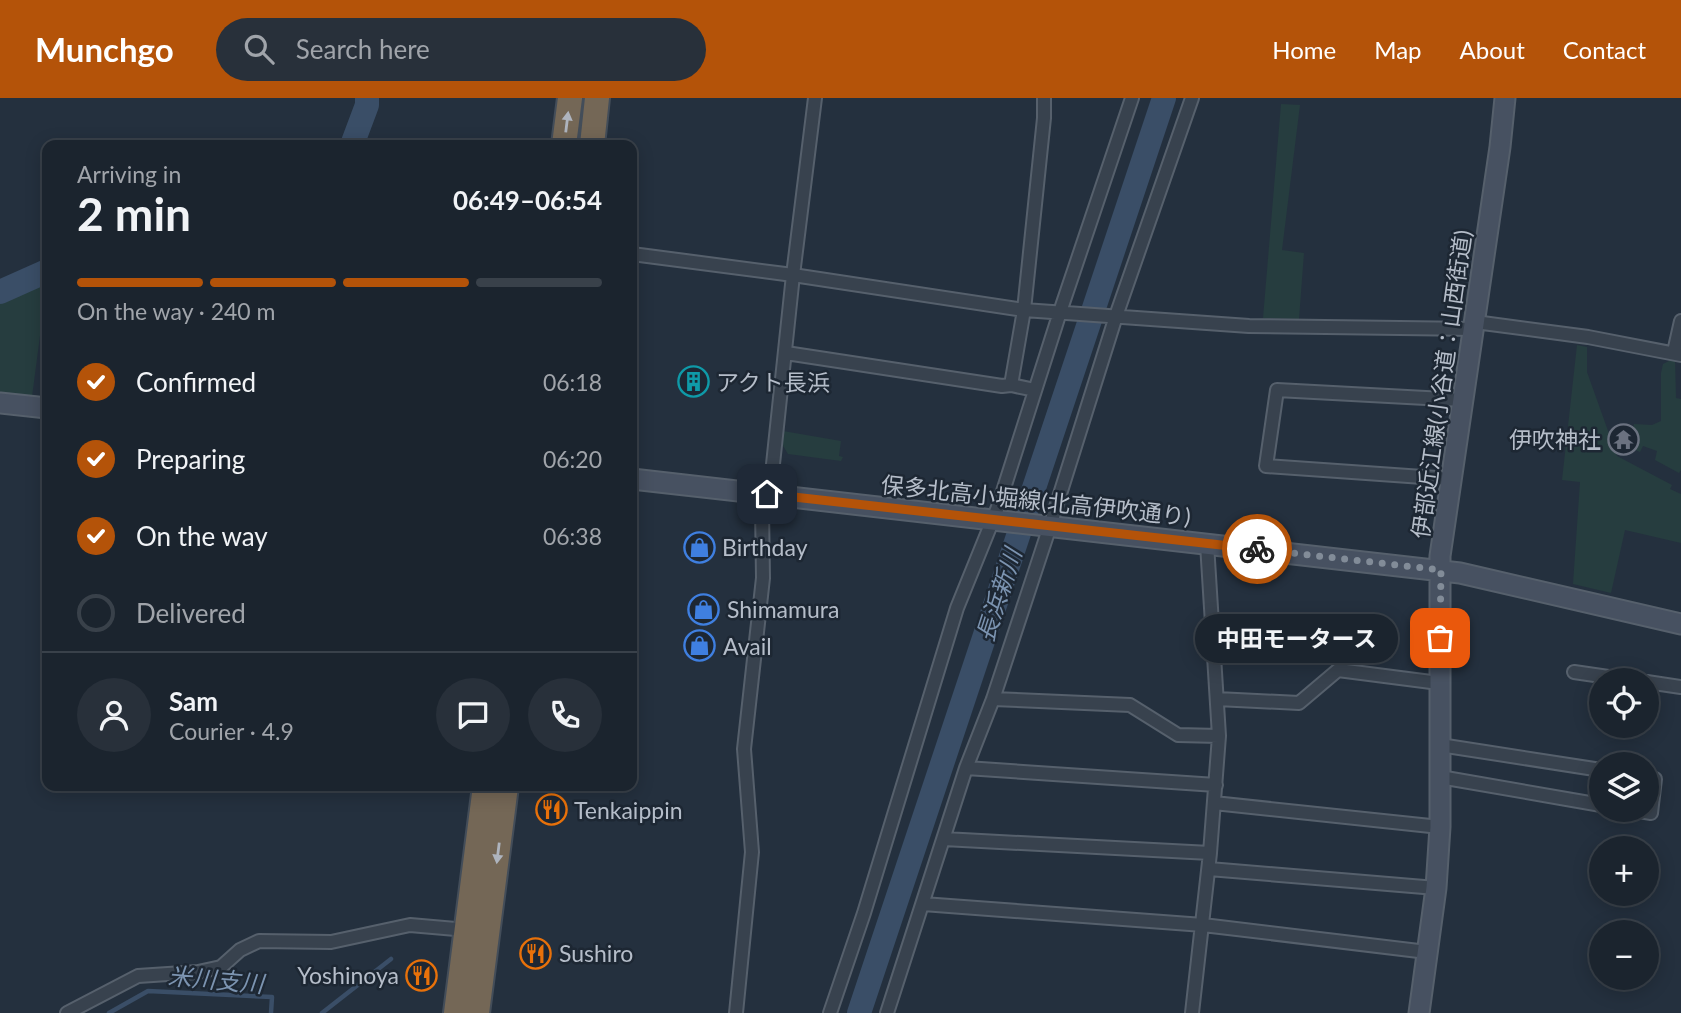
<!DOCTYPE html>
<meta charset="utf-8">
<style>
body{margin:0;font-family:Lato,"Noto Sans JP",sans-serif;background:#28303a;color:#f1f3f6;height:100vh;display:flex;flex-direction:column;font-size:26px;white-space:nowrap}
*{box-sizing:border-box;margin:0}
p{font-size:23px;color:#a0a4aa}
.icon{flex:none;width:38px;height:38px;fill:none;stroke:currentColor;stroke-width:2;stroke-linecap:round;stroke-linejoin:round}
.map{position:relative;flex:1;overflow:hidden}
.side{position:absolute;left:42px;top:42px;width:595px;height:651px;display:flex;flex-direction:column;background:#1b242e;border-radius:14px;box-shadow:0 4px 18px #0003,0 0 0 2px #39414a}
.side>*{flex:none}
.tools{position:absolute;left:1589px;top:570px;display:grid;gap:14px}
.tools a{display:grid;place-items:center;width:70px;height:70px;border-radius:50%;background:#1b242e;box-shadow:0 4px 18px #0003,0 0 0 2px #39414a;font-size:35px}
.pin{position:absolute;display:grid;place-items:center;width:60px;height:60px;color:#fff;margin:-30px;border-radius:14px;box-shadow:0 4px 10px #0006}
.courier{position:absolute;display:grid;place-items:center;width:70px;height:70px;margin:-35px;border:5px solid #b45309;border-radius:50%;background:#fff;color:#222;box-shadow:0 2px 9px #0007}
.bubble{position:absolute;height:49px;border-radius:24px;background:#1b242e;box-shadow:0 4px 18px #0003,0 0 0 2px #39414a;font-size:23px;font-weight:700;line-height:49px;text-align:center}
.overview em{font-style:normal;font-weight:700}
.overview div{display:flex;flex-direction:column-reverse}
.overview{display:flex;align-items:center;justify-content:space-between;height:119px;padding:0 35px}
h1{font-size:46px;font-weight:700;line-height:52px}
.bar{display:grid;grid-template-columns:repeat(4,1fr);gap:10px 7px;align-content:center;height:84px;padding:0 35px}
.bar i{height:9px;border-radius:5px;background:#39414a}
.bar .on{background:#b45309}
.bar p{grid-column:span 4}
.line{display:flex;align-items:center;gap:18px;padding:0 35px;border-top:2px solid #39414a}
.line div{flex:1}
.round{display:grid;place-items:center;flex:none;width:74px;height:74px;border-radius:37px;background:#28303a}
ol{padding:0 35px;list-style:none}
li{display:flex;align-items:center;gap:21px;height:77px}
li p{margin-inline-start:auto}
li .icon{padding:7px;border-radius:50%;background:#b45309;color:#fff;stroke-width:4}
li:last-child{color:#a0a4aa}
li i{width:38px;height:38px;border:4px solid #39414a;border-radius:50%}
header{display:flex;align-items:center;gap:42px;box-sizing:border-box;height:98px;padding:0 35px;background:#b45309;color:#fff}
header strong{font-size:33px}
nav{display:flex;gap:38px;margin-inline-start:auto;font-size:24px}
.search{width:490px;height:63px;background:#28303a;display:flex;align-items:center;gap:18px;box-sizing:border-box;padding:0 24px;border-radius:38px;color:#a0a4aa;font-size:26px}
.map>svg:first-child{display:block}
.green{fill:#263d3f}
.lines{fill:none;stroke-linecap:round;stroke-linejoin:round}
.stream{stroke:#3a4e67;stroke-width:4.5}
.river{stroke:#3a4e67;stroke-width:24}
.street-casing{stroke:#56606c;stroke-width:16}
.secondary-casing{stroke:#56606c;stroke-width:23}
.highway-casing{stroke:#434d59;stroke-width:28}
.street{stroke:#38424e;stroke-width:12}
.secondary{stroke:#475161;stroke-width:19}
.highway{stroke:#746756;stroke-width:24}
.oneway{fill:#aeb4be}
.done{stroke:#828c98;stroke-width:7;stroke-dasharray:0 12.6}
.route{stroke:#b45309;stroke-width:9}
.labels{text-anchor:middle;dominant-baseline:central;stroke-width:5;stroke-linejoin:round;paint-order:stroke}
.poi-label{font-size:23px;fill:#b5bdc9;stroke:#1d2733;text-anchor:start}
.street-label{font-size:23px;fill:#b5bdc9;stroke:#1d2733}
.water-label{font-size:24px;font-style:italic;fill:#7c94b1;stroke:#1d2733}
</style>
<header>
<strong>Munchgo</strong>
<div class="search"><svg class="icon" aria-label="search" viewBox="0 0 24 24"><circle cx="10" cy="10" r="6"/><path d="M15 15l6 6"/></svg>Search here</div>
<nav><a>Home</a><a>Map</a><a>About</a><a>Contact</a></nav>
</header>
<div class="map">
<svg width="1681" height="915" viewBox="0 0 1681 915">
<rect width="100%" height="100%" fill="#24303e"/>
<path class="green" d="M1281,6L1300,7L1282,152L1304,155L1299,221L1263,220Z
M47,184L32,299L0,295V202Z
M1577,247L1587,249V274L1617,358L1672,387L1670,391L1681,396V445L1625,432L1611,495L1573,486L1580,384L1562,382Z
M1675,260L1676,300L1681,301V372L1679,375L1655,362L1657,353L1643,348L1640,354L1629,349L1634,326L1652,327L1661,323V275L1663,266Z
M783,333L841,343L839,358L843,359L841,363L788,356L782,346Z"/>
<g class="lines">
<path class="stream" d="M109,915L148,893L272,899L271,915
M322,915L391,861"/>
<path class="river" d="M352,47L367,7V0
M0,194L47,173
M859,915L1164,0"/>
<defs>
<path id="street" d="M632,156L793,177L1024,212L1249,228L1474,231
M1475,224L1588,239L1681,257
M1674,254L1681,223
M786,255L1002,288L1011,287
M1035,292L1011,287L1024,212L1044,20V0
M1451,381L1266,368L1277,292L1463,302
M1574,574L1636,583
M1647,584L1681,589
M993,601L1130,607L1178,637L1219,638
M1217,601L1299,605L1338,572L1439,585
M1440,647L1601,672
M966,670L1216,687
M1440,679L1601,707
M1214,705L1440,729
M1634,712L1651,715L1655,681L1647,680
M944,741L1210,755
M1209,771L1436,790
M923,806L1203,827L1427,854
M67,915L138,878L198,874L221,869L240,852L259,843L331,844L410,827L467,832
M736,915L752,754L744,651L763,480L762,410L771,385L793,177L815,0
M830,915L864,815L957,510L998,409L1060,214L1132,0
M887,915L966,670L993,601L1050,428L1116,218L1192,0
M1192,915L1210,755L1219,638L1207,446"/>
<path id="secondary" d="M0,305L47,310
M632,381L1460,475L1681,526
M1419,915L1436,790L1440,729V458L1500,49L1505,0"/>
<path id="highway" d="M564,47L570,0
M592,47L597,0
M456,915L485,688
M477,915L506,688"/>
</defs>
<use href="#street" class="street-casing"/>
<use href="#secondary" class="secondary-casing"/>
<use href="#highway" class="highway-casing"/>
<use href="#street" class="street"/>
<use href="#secondary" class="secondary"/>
<use href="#highway" class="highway"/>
</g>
<defs><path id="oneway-solid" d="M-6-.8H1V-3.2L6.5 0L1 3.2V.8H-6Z" transform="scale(1.75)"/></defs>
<g class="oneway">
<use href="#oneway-solid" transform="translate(567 24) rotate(-83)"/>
<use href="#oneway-solid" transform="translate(498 755) rotate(97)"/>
</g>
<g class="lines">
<path class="done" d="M1257,451L1441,472L1440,540"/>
<path class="route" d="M767,396L1257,451"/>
</g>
<defs>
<symbol id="building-ring" viewBox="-11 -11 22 22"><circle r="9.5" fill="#1d2733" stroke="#0f9aa8" stroke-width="1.5"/><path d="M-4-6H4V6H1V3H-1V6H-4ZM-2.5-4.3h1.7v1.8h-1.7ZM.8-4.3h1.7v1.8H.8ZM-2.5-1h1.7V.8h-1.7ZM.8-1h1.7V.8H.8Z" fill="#0f9aa8"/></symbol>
<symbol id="temple-ring" viewBox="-11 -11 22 22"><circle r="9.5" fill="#1d2733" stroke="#6b7280" stroke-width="1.5"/><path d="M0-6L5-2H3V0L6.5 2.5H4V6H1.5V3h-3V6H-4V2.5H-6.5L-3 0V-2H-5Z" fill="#6b7280"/></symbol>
<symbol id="shop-ring" viewBox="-11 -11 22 22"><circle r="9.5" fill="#1d2733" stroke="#3f7fe0" stroke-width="1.5"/><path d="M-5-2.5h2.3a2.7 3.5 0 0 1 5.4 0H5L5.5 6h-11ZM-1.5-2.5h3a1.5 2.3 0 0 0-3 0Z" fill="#3f7fe0"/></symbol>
<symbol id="restaurant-ring" viewBox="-11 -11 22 22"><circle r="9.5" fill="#1d2733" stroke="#e8710a" stroke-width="1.5"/><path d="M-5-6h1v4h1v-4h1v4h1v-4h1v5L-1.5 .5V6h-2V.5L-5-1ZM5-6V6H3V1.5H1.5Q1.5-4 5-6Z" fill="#e8710a"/></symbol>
</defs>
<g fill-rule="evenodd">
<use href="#building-ring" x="676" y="266" width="35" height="35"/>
<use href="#temple-ring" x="1606" y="324" width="35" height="35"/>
<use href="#shop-ring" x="682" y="432" width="35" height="35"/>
<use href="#shop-ring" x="686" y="494" width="35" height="35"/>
<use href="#shop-ring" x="682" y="530" width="35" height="35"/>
<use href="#restaurant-ring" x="534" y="694" width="35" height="35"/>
<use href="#restaurant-ring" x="518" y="838" width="35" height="35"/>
<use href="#restaurant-ring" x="404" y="860" width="35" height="35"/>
</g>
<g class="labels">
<g class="poi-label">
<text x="716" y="284">アクト長浜</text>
<text x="1601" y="341" text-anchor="end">伊吹神社</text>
<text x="722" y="449">Birthday</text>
<text x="727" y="511">Shimamura</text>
<text x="723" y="548">Avail</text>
<text x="574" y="712">Tenkaippin</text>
<text x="559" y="855">Sushiro</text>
<text x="399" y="877" text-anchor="end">Yoshinoya</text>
</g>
<g class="street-label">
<text transform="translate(1441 286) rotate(-82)">伊部近江線(小谷道：山西街道)</text>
<text transform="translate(1036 402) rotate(6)">保多北高小堀線(北高伊吹通り)</text>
</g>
<g class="water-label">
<text transform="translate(998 497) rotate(-72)">長浜新川</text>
<text transform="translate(216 881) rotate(5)">米川支川</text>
</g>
</g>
</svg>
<div class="tools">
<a><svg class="icon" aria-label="locate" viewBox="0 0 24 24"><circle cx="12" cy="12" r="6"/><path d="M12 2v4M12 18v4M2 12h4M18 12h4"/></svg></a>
<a><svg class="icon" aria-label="layers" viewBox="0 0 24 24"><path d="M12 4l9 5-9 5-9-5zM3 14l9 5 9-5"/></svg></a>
<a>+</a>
<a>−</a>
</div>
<div class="pin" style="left:1440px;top:540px;background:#ea580c"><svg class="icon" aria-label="bag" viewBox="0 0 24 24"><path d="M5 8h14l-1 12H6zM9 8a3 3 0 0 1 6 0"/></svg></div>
<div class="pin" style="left:767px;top:396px;background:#1f2937"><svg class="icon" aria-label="home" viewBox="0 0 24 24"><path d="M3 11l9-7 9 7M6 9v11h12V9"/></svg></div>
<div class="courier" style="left:1257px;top:451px"><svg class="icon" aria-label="bike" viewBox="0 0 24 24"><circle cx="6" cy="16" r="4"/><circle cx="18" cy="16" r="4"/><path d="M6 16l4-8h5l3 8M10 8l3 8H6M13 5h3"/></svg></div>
<div class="bubble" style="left:1195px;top:516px;width:203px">中田モータース</div>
<section class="side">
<div class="overview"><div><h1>2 min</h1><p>Arriving in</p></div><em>06:49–06:54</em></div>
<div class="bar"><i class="on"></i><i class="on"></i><i class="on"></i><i></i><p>On the way · 240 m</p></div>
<ol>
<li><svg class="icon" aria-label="check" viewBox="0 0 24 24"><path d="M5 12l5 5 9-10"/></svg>Confirmed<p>06:18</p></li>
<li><svg class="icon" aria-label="check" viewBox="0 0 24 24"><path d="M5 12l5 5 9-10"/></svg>Preparing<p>06:20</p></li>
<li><svg class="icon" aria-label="check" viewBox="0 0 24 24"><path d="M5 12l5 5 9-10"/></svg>On the way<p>06:38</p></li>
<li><i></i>Delivered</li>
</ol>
<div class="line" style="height:126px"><a class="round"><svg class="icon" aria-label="person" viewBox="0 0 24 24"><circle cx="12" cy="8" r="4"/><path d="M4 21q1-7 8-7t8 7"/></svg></a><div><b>Sam</b><p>Courier · 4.9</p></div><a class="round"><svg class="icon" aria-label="chat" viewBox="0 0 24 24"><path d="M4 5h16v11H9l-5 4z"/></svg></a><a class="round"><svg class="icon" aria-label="phone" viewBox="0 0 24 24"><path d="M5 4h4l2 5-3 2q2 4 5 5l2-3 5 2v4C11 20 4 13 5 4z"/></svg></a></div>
</section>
</div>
